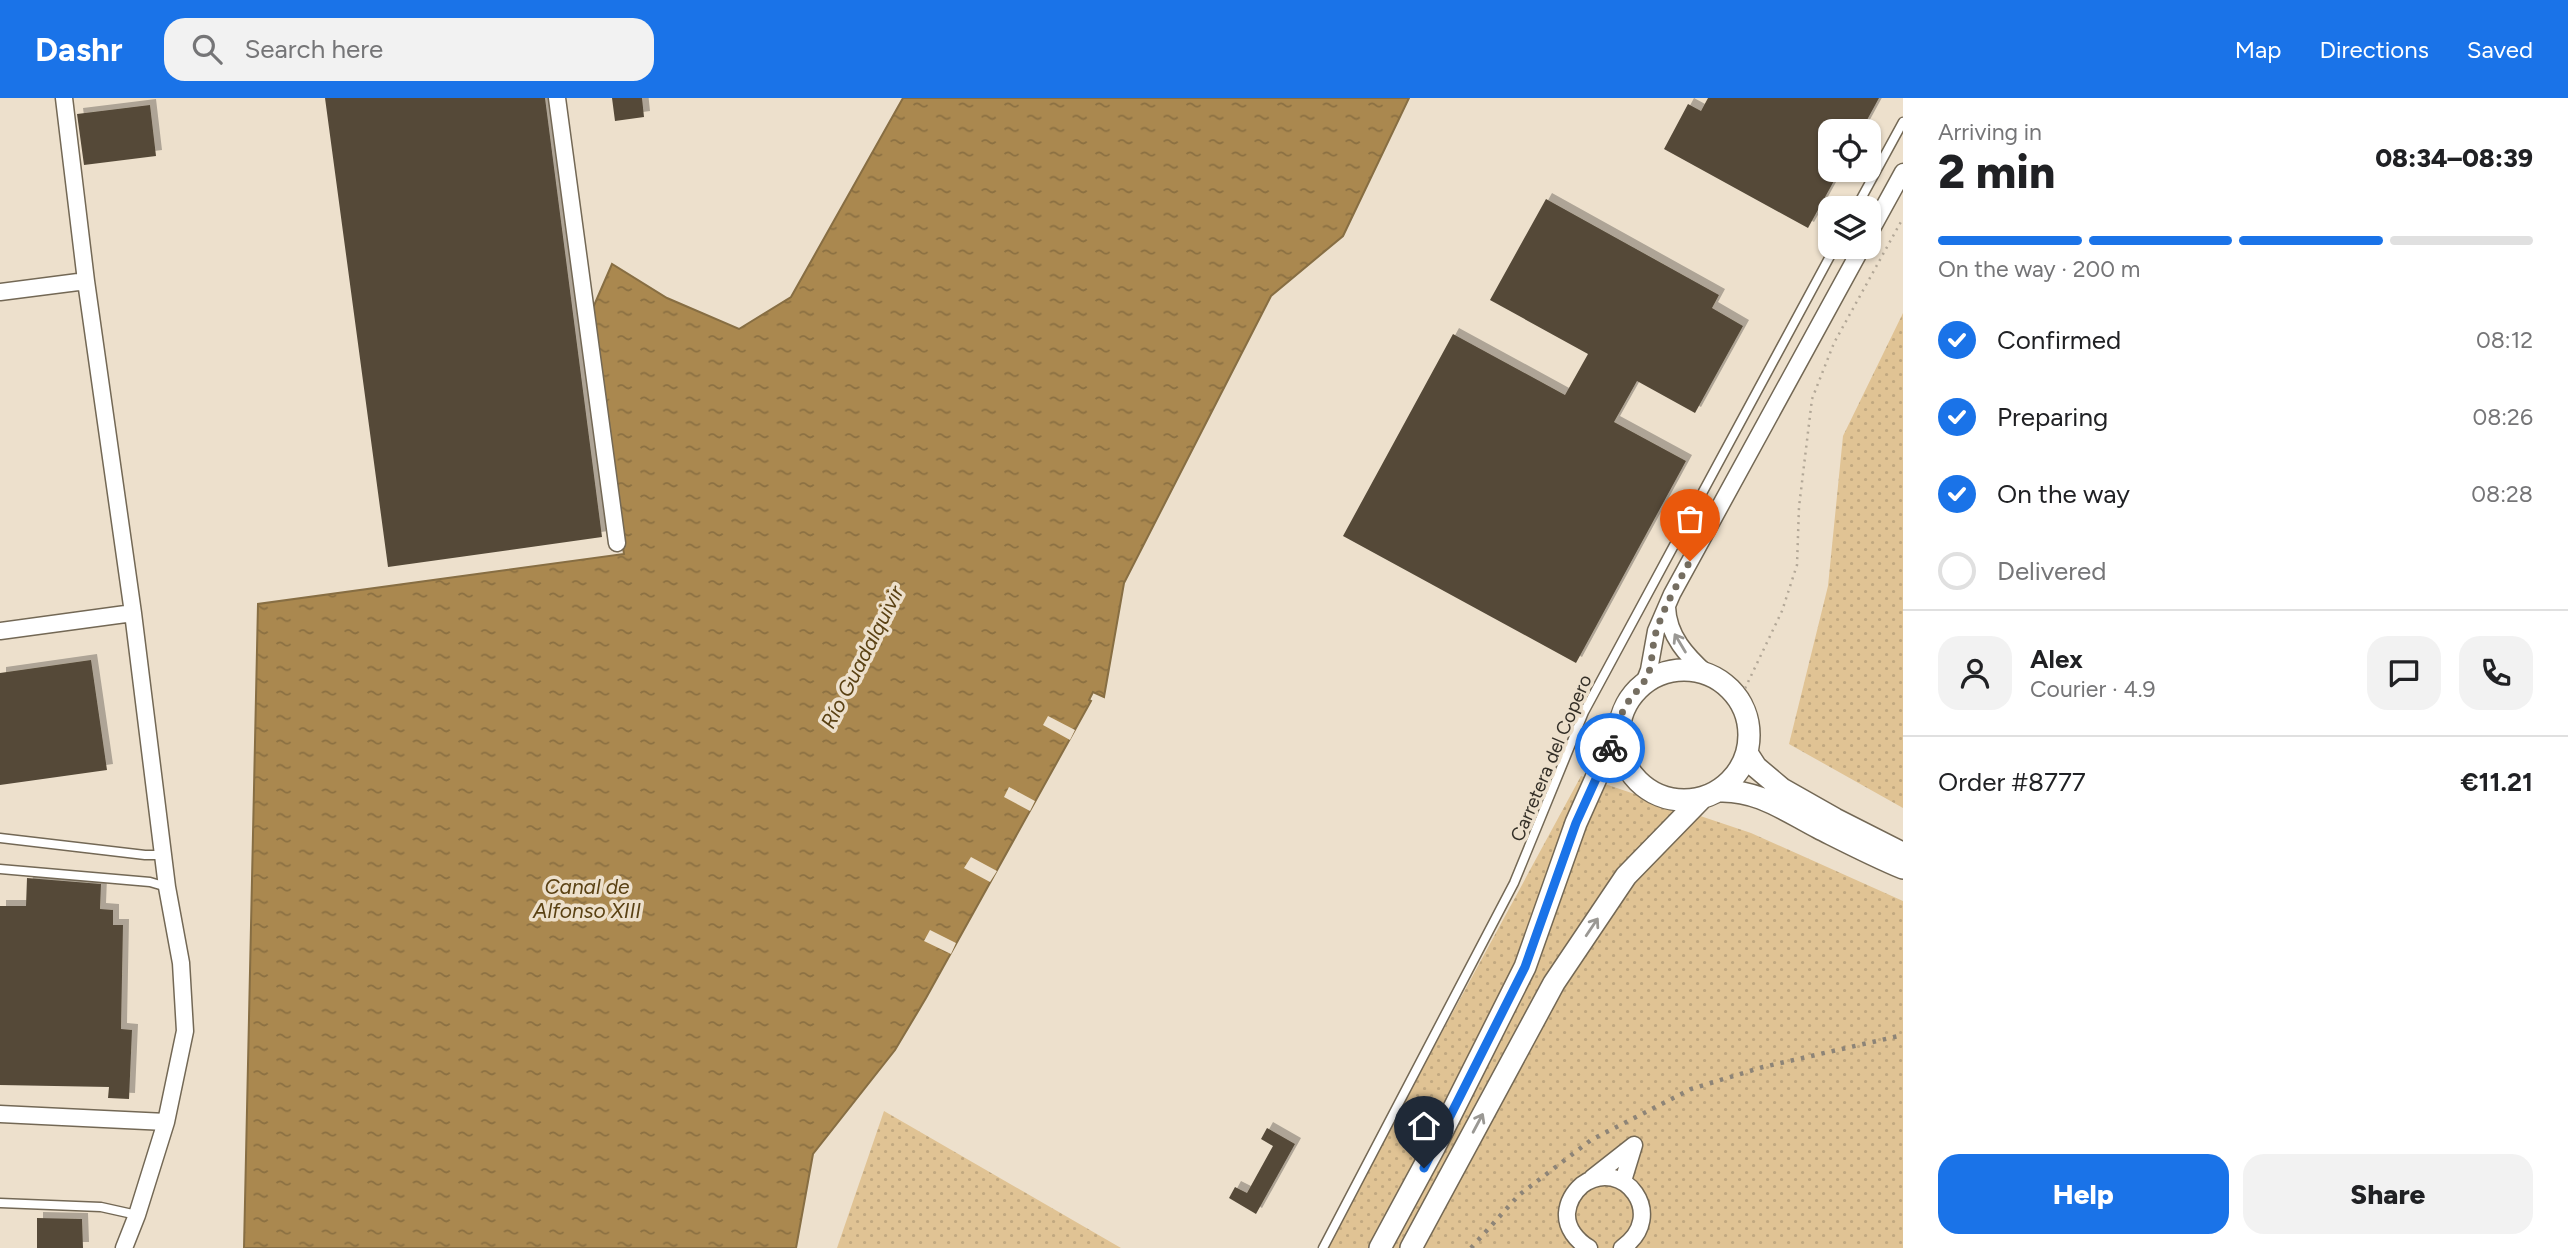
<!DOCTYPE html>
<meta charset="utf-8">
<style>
body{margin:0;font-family:Figtree,sans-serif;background:#f2f2f2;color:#202124;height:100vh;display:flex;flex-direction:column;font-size:26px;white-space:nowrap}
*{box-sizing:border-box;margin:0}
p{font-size:23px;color:#757577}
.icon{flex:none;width:38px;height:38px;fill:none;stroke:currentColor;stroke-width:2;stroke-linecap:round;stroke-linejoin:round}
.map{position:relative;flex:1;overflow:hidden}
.side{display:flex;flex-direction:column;background:#fff;width:665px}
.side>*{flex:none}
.tools{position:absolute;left:1818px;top:21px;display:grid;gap:14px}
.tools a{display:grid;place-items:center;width:63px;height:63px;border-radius:14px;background:#fff;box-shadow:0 2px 5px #0004;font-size:35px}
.pin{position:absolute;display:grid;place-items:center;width:60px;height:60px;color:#fff;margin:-72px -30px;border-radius:50% 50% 50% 0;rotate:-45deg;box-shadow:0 0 7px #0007}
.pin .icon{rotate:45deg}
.courier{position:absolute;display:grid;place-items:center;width:70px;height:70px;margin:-35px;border:5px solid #1a73e8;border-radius:50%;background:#fff;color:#222;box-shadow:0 2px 9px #0007}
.head em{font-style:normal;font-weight:800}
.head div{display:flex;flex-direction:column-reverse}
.head{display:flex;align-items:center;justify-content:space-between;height:119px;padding:0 35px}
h1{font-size:46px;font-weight:800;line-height:52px}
.bar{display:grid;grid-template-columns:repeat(4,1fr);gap:10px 7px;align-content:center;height:84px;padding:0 35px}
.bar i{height:9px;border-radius:5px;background:#e0e0e0}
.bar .current{background:#1a73e8}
.bar p{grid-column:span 4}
.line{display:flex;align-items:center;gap:18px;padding:0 35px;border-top:2px solid #e0e0e0}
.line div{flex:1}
.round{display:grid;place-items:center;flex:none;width:74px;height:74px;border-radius:21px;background:#f2f2f2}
ol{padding:0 35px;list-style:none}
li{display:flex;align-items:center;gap:21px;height:77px}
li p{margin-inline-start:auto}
li .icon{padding:7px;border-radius:50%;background:#1a73e8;color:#fff;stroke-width:4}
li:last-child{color:#757577}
li i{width:38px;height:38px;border:4px solid #e0e0e0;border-radius:50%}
.action{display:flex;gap:14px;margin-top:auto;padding:14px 35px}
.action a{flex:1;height:80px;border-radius:21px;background:#1a73e8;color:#fff;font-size:28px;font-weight:800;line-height:80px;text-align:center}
.action a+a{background:#f2f2f2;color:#202124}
header{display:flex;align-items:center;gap:42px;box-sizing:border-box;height:98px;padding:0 35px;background:#1a73e8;color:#fff}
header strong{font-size:33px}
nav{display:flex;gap:38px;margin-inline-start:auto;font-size:24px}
.search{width:490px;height:63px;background:#f2f2f2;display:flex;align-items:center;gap:18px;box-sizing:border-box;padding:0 24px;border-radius:21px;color:#757577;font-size:26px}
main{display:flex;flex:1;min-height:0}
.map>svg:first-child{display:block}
.green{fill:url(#green-dots)}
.water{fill:url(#water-ripples);stroke:#876e43;stroke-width:2}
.pier{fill:#ede0cc}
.building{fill:#554a39;filter:url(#shadow)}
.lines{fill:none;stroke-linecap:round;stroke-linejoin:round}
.service-casing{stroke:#736855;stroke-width:11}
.minor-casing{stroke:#736855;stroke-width:19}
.secondary-casing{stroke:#736855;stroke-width:24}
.path{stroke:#b2a797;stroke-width:2.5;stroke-dasharray:2 5;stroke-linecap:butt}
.service{stroke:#fff;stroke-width:8}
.minor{stroke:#fff;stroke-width:16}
.secondary{stroke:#fff;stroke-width:21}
.rail{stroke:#8d8477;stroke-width:4.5;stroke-dasharray:3.5 7;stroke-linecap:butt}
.oneway{stroke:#9a9894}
.done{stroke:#756e61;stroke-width:7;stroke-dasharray:0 12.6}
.route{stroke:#1a73e8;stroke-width:9}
.labels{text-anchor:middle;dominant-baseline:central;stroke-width:7;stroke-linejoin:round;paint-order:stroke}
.street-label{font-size:19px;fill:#353028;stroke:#ede0cc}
.water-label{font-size:21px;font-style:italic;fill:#5a4113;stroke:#ede0cc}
</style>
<header>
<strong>Dashr</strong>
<div class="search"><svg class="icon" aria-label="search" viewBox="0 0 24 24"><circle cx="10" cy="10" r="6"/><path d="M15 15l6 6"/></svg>Search here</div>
<nav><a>Map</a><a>Directions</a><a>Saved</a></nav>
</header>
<main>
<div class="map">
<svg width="1903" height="1150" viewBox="0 0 1903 1150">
<defs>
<pattern id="green-dots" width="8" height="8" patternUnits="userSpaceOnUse" patternTransform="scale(1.75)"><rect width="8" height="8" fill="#e0c394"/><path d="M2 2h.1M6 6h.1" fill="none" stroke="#c1a880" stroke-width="1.8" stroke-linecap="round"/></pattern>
<pattern id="water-ripples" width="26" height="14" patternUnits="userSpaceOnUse" patternTransform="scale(1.75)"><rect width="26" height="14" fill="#aa884f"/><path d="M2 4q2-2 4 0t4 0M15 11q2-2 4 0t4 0" fill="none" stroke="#8b7042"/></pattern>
<filter id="shadow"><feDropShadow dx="6" dy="-6" stdDeviation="0" flood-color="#0004"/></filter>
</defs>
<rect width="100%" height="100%" fill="#ede0cc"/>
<path class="green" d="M1903,215V710L1789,646L1828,488L1843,338Z
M1581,678L1751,735L1903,803V1150H1325Z
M884,1013L1121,1150H837Z"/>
<path class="water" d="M903,0H1409L1343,138L1271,198L1124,485L1104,599L1093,594L1089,602L1091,603L926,900L895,952L813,1056L796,1150H244L258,506L624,456L604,323L582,235L612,166L667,200L739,231L791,199Z"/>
<path class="pier" d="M1048,618L1075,632L1070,642L1043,627Z
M1009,689L1035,703L1030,713L1004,699Z
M971,759L997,773L990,784L964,770Z
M930,832L956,845L951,856L924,843Z"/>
<path class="building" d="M325,0H545L602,439L388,469Z
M612,0H642L644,19L615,23Z
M1708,0H1879L1861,33H1830V72H1840L1808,130L1664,51L1688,6L1701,13Z
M150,7L156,58L84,67L77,16Z
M1546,101L1719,197L1712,210L1743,228L1695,315L1637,283L1614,324L1686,363L1576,565L1343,438L1453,236L1565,297L1588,256L1490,202Z
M91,562L107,672L0,687V575Z
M27,780L101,786L100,811L113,812V827H123L121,931L132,932L129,1001L108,1000L109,989L0,987V808H26Z
M1267,1030L1295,1046L1256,1116L1229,1100L1235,1089L1247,1095L1273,1048L1261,1041Z
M37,1120L82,1121L83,1150H37Z"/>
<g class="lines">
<defs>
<path id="service" d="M1856,110L1903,24
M0,740L145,757H163
M0,771L150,784L167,789
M0,1105L101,1109L137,1117
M1323,1150L1514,785L1584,614L1835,149"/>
<path id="minor" d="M64,0L86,183L133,515L167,789L181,865L185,933L166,1024L137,1117L124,1150
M557,0L617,445
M1869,136L1903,74
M0,194L86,183
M1667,509C1668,538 1687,558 1707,576
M0,533L133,515
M1644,585L1649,572L1656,533L1672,496L1862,149
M0,1016L166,1024
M1592,1080L1634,1047L1623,1083
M1589,1150C1577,1143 1566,1130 1567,1115C1568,1104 1574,1094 1582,1087C1623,1057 1669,1118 1622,1150"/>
<path id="secondary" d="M1619 637a65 65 0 1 1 130 0a65 65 0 1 1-130 0Z
M1747,655L1756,669L1782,691L1835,721L1902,755
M1718,693C1757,691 1786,713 1819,730C1847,744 1874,758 1903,770
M1380,1150L1434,1050L1525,869L1576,725L1618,631
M1411,1150L1554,885L1626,778L1702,700"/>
</defs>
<use href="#service" class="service-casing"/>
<use href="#minor" class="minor-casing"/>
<use href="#secondary" class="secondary-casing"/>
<path class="path" d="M1739,603L1782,513L1797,467L1799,409L1812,301L1834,245L1903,120"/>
<use href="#service" class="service"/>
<use href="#minor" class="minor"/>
<use href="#secondary" class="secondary"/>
<path class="rail" d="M1471,1150L1519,1097L1591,1042L1691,991L1763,969L1903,937"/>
</g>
<defs><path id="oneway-shaft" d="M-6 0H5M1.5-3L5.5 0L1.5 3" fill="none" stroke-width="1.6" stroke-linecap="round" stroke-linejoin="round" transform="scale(1.75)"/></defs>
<g class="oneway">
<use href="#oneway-shaft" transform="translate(1680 545) rotate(-121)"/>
<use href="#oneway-shaft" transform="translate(1592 829) rotate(-56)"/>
<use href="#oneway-shaft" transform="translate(1478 1025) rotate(-62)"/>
</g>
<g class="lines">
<path class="done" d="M1610,650C1616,637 1618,622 1625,609C1632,596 1644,588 1649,574C1653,560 1652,545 1657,531C1665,507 1678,485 1690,463"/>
<path class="route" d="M1424,1070L1525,869L1576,725L1610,650"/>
</g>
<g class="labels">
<g class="street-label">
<text transform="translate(1551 660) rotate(-67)">Carretera del Copero</text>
</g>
<g class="water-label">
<text transform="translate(862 559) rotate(-63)">Río Guadalquivir</text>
<text x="587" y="788">Canal de<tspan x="587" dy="24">Alfonso XIII</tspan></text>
</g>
</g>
</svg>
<div class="tools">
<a><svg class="icon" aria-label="locate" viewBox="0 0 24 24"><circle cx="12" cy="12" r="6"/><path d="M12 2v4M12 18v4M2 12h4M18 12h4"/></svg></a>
<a><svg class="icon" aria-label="layers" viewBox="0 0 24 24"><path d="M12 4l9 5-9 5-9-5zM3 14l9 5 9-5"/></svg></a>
</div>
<div class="pin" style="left:1690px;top:463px;background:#ea580c"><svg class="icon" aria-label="bag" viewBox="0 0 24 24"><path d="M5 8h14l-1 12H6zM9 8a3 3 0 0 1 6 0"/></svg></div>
<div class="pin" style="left:1424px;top:1070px;background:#1f2937"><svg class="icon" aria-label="home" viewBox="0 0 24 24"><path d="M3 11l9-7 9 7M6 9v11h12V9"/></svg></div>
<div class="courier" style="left:1610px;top:650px"><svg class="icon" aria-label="bike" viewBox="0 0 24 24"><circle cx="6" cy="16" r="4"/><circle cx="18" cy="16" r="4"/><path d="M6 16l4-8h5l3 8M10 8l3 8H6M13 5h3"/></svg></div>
</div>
<section class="side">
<div class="head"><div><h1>2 min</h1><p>Arriving in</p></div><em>08:34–08:39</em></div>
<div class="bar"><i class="current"></i><i class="current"></i><i class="current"></i><i></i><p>On the way · 200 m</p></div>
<ol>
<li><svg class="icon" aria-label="check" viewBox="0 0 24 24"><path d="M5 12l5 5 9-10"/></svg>Confirmed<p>08:12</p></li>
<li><svg class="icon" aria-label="check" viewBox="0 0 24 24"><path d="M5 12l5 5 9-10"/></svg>Preparing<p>08:26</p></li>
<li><svg class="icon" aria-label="check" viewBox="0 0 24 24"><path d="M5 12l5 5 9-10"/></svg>On the way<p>08:28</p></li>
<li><i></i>Delivered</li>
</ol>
<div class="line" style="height:126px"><a class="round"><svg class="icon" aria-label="person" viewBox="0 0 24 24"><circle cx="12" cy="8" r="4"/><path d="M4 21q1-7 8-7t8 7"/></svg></a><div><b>Alex</b><p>Courier · 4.9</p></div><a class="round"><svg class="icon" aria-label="chat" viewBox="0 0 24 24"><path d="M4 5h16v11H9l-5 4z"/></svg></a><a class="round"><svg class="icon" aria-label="phone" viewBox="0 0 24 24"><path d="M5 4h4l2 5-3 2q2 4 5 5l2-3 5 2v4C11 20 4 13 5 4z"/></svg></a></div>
<div class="line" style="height:91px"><div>Order #8777</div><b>€11.21</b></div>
<div class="action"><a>Help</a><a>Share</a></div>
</section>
</main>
